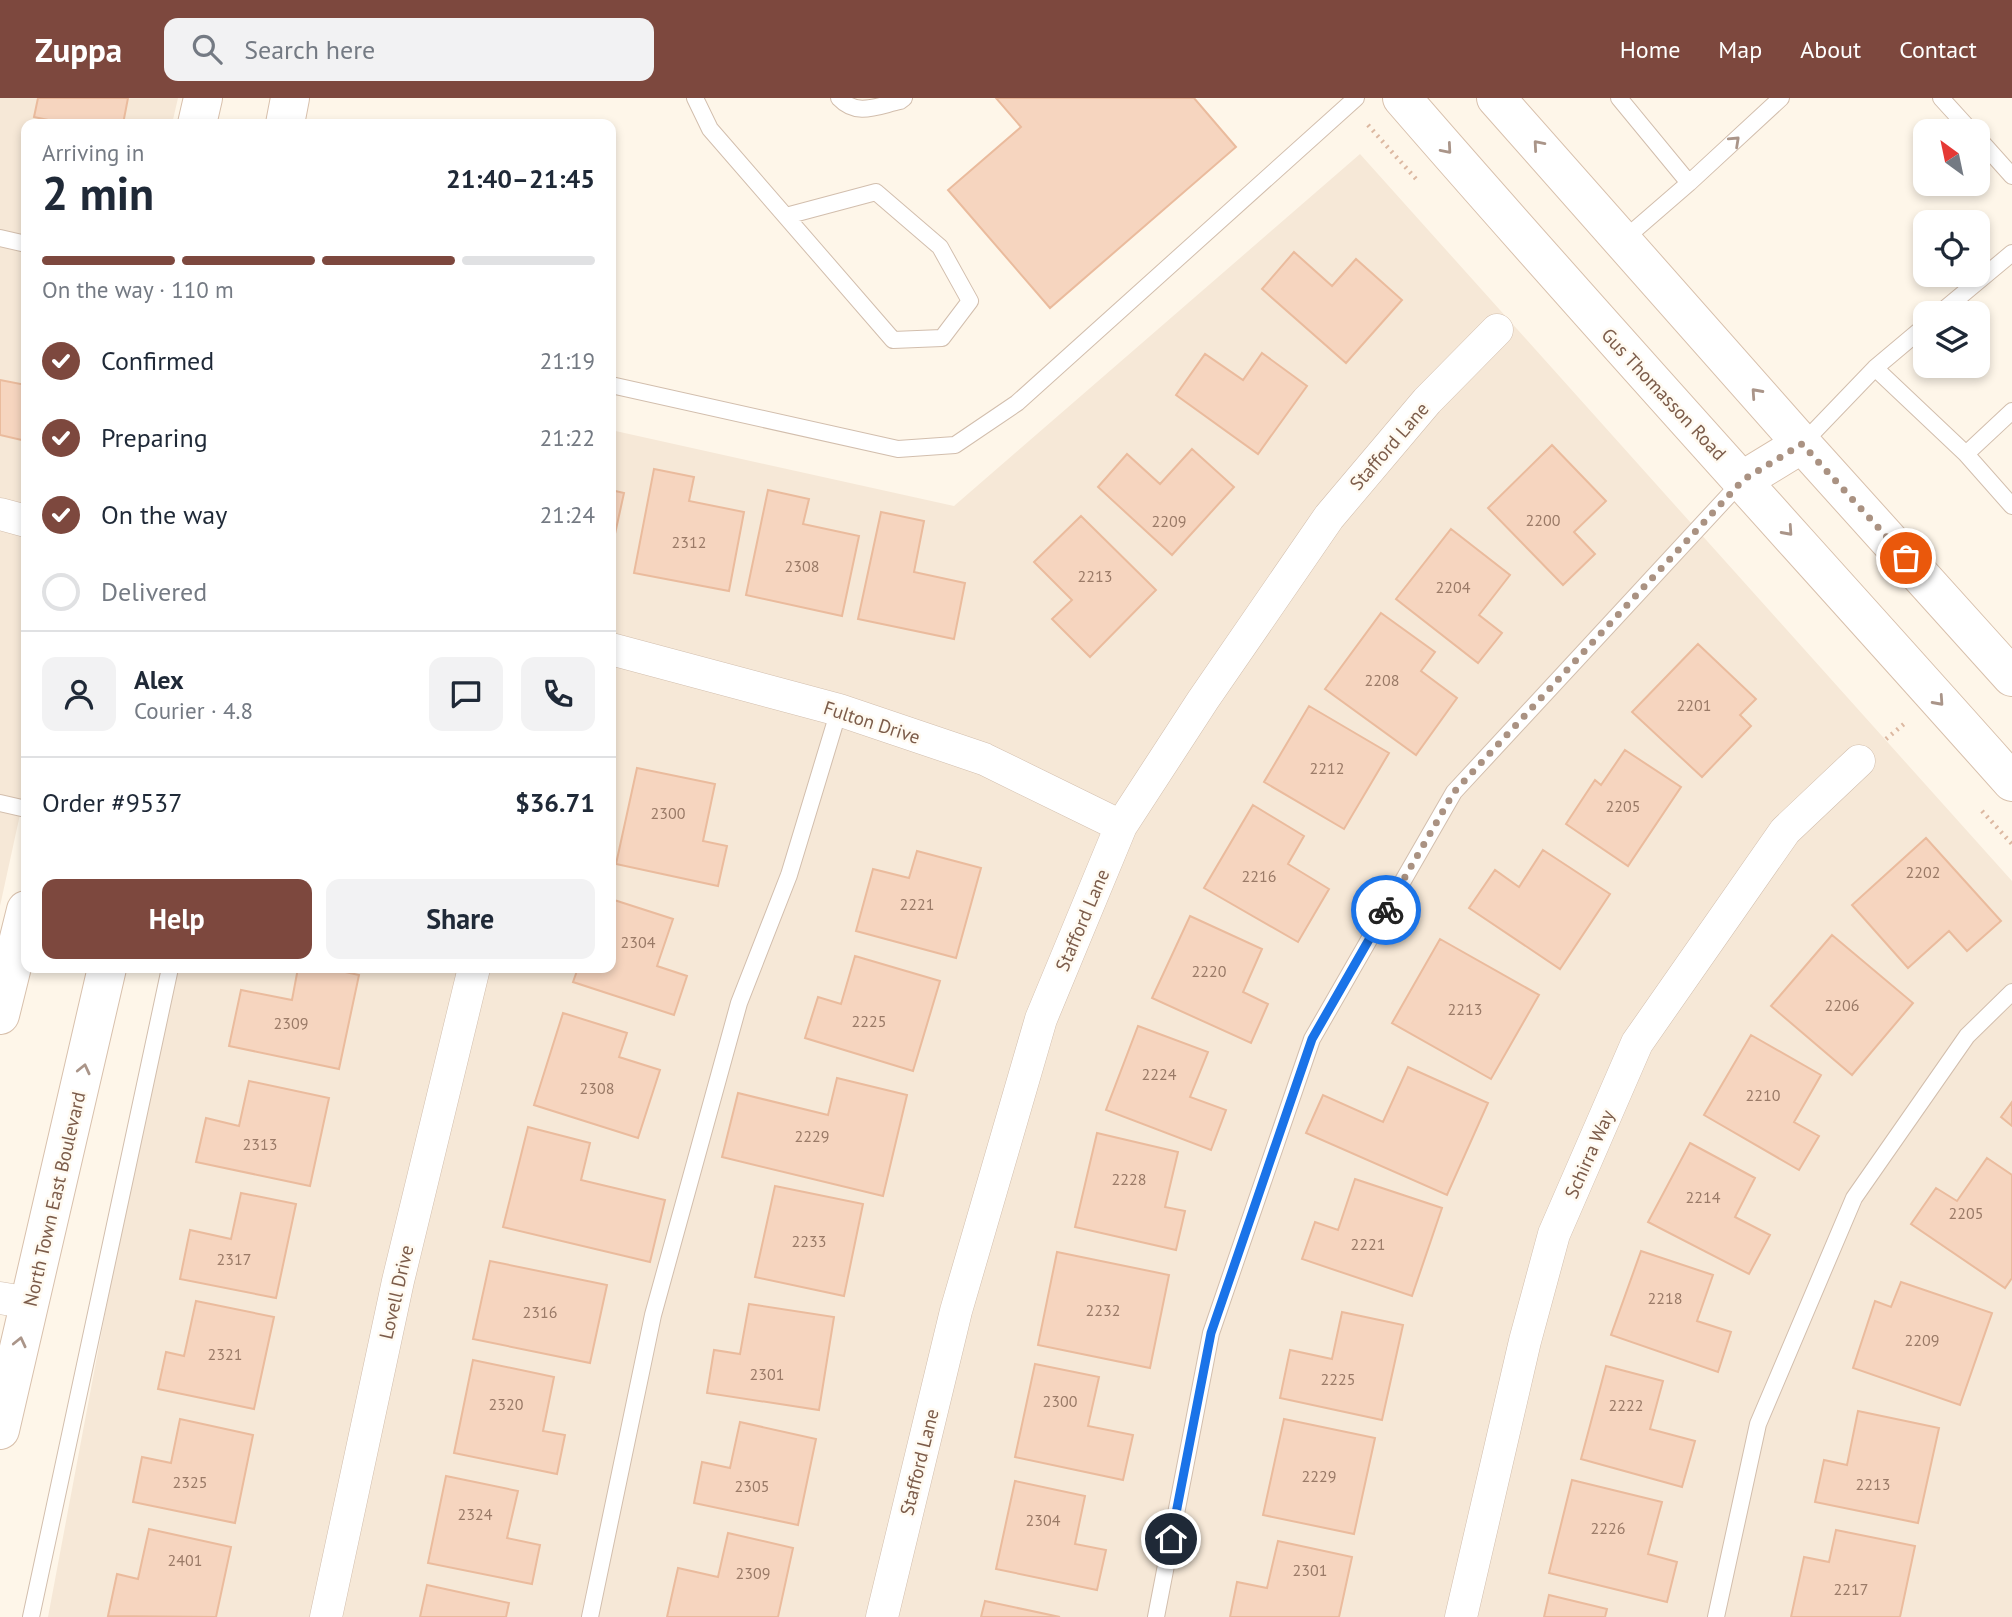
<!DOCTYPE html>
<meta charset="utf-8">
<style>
body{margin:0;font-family:"PT Sans",sans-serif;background:#f2f2f3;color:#1f2937;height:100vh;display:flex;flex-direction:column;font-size:26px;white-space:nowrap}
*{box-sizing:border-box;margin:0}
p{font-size:23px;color:#747a83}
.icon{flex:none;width:38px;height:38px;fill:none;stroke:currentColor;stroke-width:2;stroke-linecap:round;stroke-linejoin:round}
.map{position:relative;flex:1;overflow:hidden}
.drawer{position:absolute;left:21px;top:21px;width:595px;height:854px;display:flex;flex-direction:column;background:#fff;border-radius:14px;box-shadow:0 4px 10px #0003}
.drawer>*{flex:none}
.needle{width:46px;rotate:327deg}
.buttons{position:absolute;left:1913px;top:21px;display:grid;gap:14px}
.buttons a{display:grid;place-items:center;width:77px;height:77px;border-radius:14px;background:#fff;box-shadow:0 4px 10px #0003;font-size:35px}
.pin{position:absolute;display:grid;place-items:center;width:60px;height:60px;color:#fff;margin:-30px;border:4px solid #fff;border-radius:50%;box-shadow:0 2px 7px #0007}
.courier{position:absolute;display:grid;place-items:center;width:70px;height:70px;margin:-35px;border:5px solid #1a73e8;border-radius:50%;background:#fff;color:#222;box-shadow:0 2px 9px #0007}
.head em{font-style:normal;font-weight:800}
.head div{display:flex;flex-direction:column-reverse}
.head{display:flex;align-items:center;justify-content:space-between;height:119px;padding:0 21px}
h1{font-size:46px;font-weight:800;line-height:52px}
.bar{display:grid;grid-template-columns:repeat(4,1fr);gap:10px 7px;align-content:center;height:84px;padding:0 21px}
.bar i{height:9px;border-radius:5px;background:#e0e1e3}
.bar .active{background:#7d483e}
.bar p{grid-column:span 4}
.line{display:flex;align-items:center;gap:18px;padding:0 21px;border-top:2px solid #e0e1e3}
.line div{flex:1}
.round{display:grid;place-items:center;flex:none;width:74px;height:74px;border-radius:14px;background:#f2f2f3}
ol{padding:0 21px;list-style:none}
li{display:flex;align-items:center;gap:21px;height:77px}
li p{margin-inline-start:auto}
li .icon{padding:7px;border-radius:50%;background:#7d483e;color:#fff;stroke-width:4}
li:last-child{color:#747a83}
li i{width:38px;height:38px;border:4px solid #e0e1e3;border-radius:50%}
.button{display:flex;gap:14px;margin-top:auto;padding:14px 21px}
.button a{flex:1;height:80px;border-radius:14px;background:#7d483e;color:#fff;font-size:28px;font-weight:800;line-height:80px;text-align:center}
.button a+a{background:#f2f2f3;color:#1f2937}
header{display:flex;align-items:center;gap:42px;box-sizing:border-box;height:98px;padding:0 35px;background:#7d483e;color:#fff}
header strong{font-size:33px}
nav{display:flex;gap:38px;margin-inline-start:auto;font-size:24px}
.search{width:490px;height:63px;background:#f2f2f3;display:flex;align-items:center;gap:18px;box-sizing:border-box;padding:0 24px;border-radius:14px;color:#747a83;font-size:26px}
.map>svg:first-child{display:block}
.residential{fill:#f6e8d7}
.building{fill:#f6d5bf;stroke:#eabb9d;stroke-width:2}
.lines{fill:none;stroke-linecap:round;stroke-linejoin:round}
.service-casing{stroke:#d2bead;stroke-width:18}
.minor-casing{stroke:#d2bead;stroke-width:33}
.secondary-casing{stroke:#d8c0ac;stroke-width:40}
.path{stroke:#dcb8a1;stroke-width:4.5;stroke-dasharray:2 5;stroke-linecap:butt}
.service{stroke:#fff;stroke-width:16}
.minor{stroke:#fff;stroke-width:32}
.secondary{stroke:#fff;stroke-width:38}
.oneway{stroke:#aa9589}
.done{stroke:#aa9282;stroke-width:7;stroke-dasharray:0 12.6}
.route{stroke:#1a73e8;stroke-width:9}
.labels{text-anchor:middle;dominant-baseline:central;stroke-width:5;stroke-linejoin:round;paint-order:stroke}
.number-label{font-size:16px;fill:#9a7a67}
.street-label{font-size:19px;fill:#7c5c4a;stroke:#fffaf1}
</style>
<header>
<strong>Zuppa</strong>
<div class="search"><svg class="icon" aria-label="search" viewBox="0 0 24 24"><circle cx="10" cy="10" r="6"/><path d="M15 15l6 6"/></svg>Search here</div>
<nav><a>Home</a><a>Map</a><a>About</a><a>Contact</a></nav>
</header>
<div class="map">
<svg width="2012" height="1519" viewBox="0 0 2012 1519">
<rect width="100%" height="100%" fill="#fef6e9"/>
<path class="residential" d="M0,0H178L172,26H26V689L0,808Z
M1360,56L2012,783V1519H48L170,870H611V332L954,408Z"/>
<path class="building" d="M38,0H128L123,26H67L34,19Z
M996,0H1194L1236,49L1050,210L948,92L1021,29Z
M1294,154L1332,188L1356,161L1402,202L1346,265L1262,191Z
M1262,255L1307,288L1258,356L1176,297L1205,256L1243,282Z
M0,282L26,287V343L0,337Z
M1552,347L1606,403L1574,434L1595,456L1563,487L1488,410Z
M1192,351L1234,389L1172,457L1098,389L1127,356L1160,386Z
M654,371L694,379L689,403L744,414L729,493L634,475Z
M611,392L624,395L611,454Z
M768,392L809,401L803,426L859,438L842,518L746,497Z
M881,414L924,423L914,474L965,485L954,541L858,521Z
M1081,418L1156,492L1090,559L1052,521L1072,502L1034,464Z
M1451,431L1510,477L1479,517L1502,535L1478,565L1396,501Z
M1381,515L1435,554L1421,573L1457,600L1416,657L1325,591Z
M1698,546L1756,601L1740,617L1751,628L1702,679L1632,614Z
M1309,608L1389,655L1344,731L1264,684Z
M1625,652L1681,689L1628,768L1566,726L1595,682L1601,687Z
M637,670L715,686L703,743L727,748L718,788L616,766Z
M1253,707L1304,738L1288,766L1329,791L1298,844L1204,790Z
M1926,740L2001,823L1967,853L1949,833L1908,870L1852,807Z
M1543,752L1610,796L1560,871L1469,810L1495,772L1519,789Z
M917,753L981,770L956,860L856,833L873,771L909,780Z
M611,801L673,821L657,868L687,878L674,917L573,884L578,870H611Z
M1190,818L1262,851L1243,894L1268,906L1251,945L1152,900Z
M1832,837L1913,905L1852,977L1771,908Z
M1440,841L1539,897L1491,981L1392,925Z
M855,858L940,883L913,973L805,940L818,899L841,906Z
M298,870H327L359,877L339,971L229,948L241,892L292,902Z
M563,915L627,935L619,959L660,972L638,1040L534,1007Z
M1138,928L1208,954L1190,999L1226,1012L1211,1052L1106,1012Z
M1751,937L1821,977L1794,1024L1819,1038L1799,1072L1704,1017Z
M1408,969L1488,1005L1447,1097L1306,1035L1323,997L1383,1024Z
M837,980L907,997L883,1098L722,1059L738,995L828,1017Z
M249,983L329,1000L310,1088L196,1064L206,1020L239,1028Z
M2012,1004V1028L2001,1019Z
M528,1029L590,1045L581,1082L665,1102L650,1164L503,1129Z
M1097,1035L1178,1054L1165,1109L1185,1113L1176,1152L1075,1129Z
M1690,1045L1755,1080L1735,1119L1770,1137L1749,1176L1648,1124Z
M1987,1060L2012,1077V1180L2005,1190L1911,1126L1936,1090L1957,1103Z
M1355,1081L1442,1110L1412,1198L1302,1161L1315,1124L1338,1132Z
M775,1088L863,1106L844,1198L755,1179Z
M241,1095L296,1106L276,1200L180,1181L190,1132L231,1141Z
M1641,1153L1713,1177L1697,1223L1731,1234L1718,1274L1611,1237Z
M1057,1154L1169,1177L1150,1270L1038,1247Z
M490,1163L607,1187L590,1265L473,1241Z
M1901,1184L1992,1215L1960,1307L1853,1270L1875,1203L1891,1209Z
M196,1203L274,1219L254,1311L158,1291L166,1254L184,1258Z
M749,1206L834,1219L819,1312L707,1295L714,1252L740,1256Z
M1342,1214L1403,1227L1382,1322L1280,1300L1290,1252L1332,1261Z
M473,1262L554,1279L543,1333L565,1337L557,1376L454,1355Z
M1035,1266L1099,1279L1088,1328L1133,1337L1123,1382L1015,1359Z
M1606,1268L1663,1283L1650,1331L1695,1343L1682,1389L1581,1361Z
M1858,1313L1939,1330L1918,1425L1815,1404L1824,1362L1847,1367Z
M180,1321L253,1337L235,1425L133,1404L142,1359L171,1365Z
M1284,1321L1375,1340L1354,1436L1263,1417Z
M740,1324L816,1341L798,1427L694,1405L702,1364L730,1370Z
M446,1378L518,1393L507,1440L540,1447L532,1486L428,1465Z
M1572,1382L1662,1404L1648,1456L1677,1464L1667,1504L1549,1475Z
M1015,1383L1085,1398L1075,1446L1106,1452L1097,1492L996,1471Z
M149,1431L231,1449L216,1519L108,1518L117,1476L138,1481Z
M1836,1432L1915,1448L1900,1519H1791L1804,1459L1829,1464Z
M728,1435L793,1450L778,1519H667L678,1470L718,1479Z
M1278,1443L1352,1459L1339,1519H1230L1237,1484L1267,1490Z
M427,1487L509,1505L506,1519H420Z
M1549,1497L1607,1511L1605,1519H1544Z
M985,1503L1060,1519H981Z"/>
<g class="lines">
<defs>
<path id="service" d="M695,0L710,31L893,242L942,240L970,203L940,149L876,94L786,118
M839,0C857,19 877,8 900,3L904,0
M1619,0L1689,85L1622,143
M1941,0L1971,33
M1978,40L2012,78
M1689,85L1781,0
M0,140L26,146
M1940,215L2012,155
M1875,270L1966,356L2012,313
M611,287L898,351L955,347L1017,305L1356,0
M1802,346L1875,270L1925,228
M1966,356L2012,408
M0,705L26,711
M31,1519L170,870
M590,1519L653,1217L739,905L789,777L839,612
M1156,1519L1211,1235L1312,941L1454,694L1743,382
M1716,1519L1758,1326L1854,1100L1967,938L2012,894"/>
<path id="minor" d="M0,416L26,423
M611,551L839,612L984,661L1121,728
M0,1200L30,1205
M326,1519L398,1183L474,870
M882,1519L956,1213L1041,921L1121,728L1203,602L1329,419L1427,303L1497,232
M1461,1519L1525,1243L1554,1136L1637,945L1785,733L1859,663"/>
<path id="secondary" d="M1402,0C1602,231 1809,456 2012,684
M1496,0L1802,346L2012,579
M197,26L203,0
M285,26L290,0
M1743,382L1802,346
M0,917L26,812
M0,1332L107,870"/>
</defs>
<use href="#service" class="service-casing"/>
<use href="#minor" class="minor-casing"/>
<use href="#secondary" class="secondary-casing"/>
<path class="path" d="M1368,27L1416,81
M1886,641L1904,626
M1982,713L2012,746"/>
<use href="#service" class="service"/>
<use href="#minor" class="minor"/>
<use href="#secondary" class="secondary"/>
</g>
<defs><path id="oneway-chevron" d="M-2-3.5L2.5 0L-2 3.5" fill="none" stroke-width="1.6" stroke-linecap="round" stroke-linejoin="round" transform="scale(1.75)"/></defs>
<g class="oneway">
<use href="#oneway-chevron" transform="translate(1735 43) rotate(-43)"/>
<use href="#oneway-chevron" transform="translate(1538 47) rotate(-131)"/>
<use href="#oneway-chevron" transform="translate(1447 51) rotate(49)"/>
<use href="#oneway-chevron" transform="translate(1756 295) rotate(-132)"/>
<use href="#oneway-chevron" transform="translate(1788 433) rotate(48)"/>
<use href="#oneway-chevron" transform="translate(1939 603) rotate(48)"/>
<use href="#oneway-chevron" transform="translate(84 971) rotate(-77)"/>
<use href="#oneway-chevron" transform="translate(20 1244) rotate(-77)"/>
</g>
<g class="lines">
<path class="done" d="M1386,812L1454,694L1743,382L1802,346L1906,460"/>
<path class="route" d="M1171,1441L1211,1235L1312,941L1386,812"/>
</g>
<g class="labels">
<g class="number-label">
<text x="1543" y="422">2200</text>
<text x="1169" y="423">2209</text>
<text x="689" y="444">2312</text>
<text x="802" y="468">2308</text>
<text x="1095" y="478">2213</text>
<text x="1453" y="489">2204</text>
<text x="1382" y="582">2208</text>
<text x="1694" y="607">2201</text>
<text x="1327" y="670">2212</text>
<text x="1623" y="708">2205</text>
<text x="668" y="715">2300</text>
<text x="1923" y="774">2202</text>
<text x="1259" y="778">2216</text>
<text x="917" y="806">2221</text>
<text x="638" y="844">2304</text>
<text x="1209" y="873">2220</text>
<text x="1842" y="907">2206</text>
<text x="1465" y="911">2213</text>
<text x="869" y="923">2225</text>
<text x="291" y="925">2309</text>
<text x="1159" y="976">2224</text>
<text x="597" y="990">2308</text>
<text x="1763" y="997">2210</text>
<text x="812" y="1038">2229</text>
<text x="260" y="1046">2313</text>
<text x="1129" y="1081">2228</text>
<text x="1703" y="1099">2214</text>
<text x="1966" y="1115">2205</text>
<text x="809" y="1143">2233</text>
<text x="1368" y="1146">2221</text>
<text x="234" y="1161">2317</text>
<text x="1665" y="1200">2218</text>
<text x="1103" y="1212">2232</text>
<text x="540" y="1214">2316</text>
<text x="1922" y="1242">2209</text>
<text x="225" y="1256">2321</text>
<text x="767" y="1276">2301</text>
<text x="1338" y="1281">2225</text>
<text x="1060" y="1303">2300</text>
<text x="506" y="1306">2320</text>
<text x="1626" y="1307">2222</text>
<text x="1319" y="1378">2229</text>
<text x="190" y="1384">2325</text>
<text x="1873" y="1386">2213</text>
<text x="752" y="1388">2305</text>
<text x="475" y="1416">2324</text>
<text x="1043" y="1422">2304</text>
<text x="1608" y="1430">2226</text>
<text x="185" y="1462">2401</text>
<text x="1310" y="1472">2301</text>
<text x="753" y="1475">2309</text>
<text x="1851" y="1491">2217</text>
</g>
<g class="street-label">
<text transform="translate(1664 296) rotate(47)">Gus Thomasson Road</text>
<text transform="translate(1389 348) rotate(-49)">Stafford Lane</text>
<text transform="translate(872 624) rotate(18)">Fulton Drive</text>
<text transform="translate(1082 822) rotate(-67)">Stafford Lane</text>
<text transform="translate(1589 1056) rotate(-66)">Schirra Way</text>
<text transform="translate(54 1101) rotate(-77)">North Town East Boulevard</text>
<text transform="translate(396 1194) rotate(-77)">Lovell Drive</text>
<text transform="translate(919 1364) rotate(-76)">Stafford Lane</text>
</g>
</g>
</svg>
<div class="buttons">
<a><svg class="needle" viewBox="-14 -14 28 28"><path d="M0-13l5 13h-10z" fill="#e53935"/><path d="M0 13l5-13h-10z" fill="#747a83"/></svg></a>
<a><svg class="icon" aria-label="locate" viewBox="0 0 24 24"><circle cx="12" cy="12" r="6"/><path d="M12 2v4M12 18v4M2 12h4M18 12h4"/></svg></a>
<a><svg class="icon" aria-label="layers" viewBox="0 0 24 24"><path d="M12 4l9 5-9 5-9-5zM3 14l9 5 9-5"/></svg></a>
</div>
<div class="pin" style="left:1906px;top:460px;background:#ea580c"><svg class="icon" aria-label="bag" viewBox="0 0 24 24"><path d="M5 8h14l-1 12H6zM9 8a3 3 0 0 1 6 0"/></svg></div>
<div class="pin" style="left:1171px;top:1441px;background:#1f2937"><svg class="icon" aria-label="home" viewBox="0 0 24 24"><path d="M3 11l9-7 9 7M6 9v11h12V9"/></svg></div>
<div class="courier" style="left:1386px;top:812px"><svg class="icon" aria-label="bike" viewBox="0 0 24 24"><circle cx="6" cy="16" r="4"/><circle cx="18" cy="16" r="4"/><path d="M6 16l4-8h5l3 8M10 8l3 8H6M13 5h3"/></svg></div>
<section class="drawer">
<div class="head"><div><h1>2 min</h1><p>Arriving in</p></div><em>21:40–21:45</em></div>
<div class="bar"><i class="active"></i><i class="active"></i><i class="active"></i><i></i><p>On the way · 110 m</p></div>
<ol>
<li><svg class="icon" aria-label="check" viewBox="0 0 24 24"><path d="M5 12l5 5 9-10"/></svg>Confirmed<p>21:19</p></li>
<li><svg class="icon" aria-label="check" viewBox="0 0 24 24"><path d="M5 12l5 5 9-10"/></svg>Preparing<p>21:22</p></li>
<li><svg class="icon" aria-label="check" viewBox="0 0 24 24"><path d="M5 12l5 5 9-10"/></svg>On the way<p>21:24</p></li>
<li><i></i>Delivered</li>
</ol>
<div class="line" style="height:126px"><a class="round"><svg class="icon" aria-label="person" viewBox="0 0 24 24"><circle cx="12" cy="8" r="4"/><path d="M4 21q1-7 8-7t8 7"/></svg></a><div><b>Alex</b><p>Courier · 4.8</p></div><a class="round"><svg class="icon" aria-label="chat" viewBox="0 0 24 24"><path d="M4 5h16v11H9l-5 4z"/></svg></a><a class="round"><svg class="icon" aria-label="phone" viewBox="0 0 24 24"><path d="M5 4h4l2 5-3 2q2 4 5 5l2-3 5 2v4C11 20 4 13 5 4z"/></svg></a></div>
<div class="line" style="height:91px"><div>Order #9537</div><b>$36.71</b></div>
<div class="button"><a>Help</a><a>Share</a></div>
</section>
</div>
